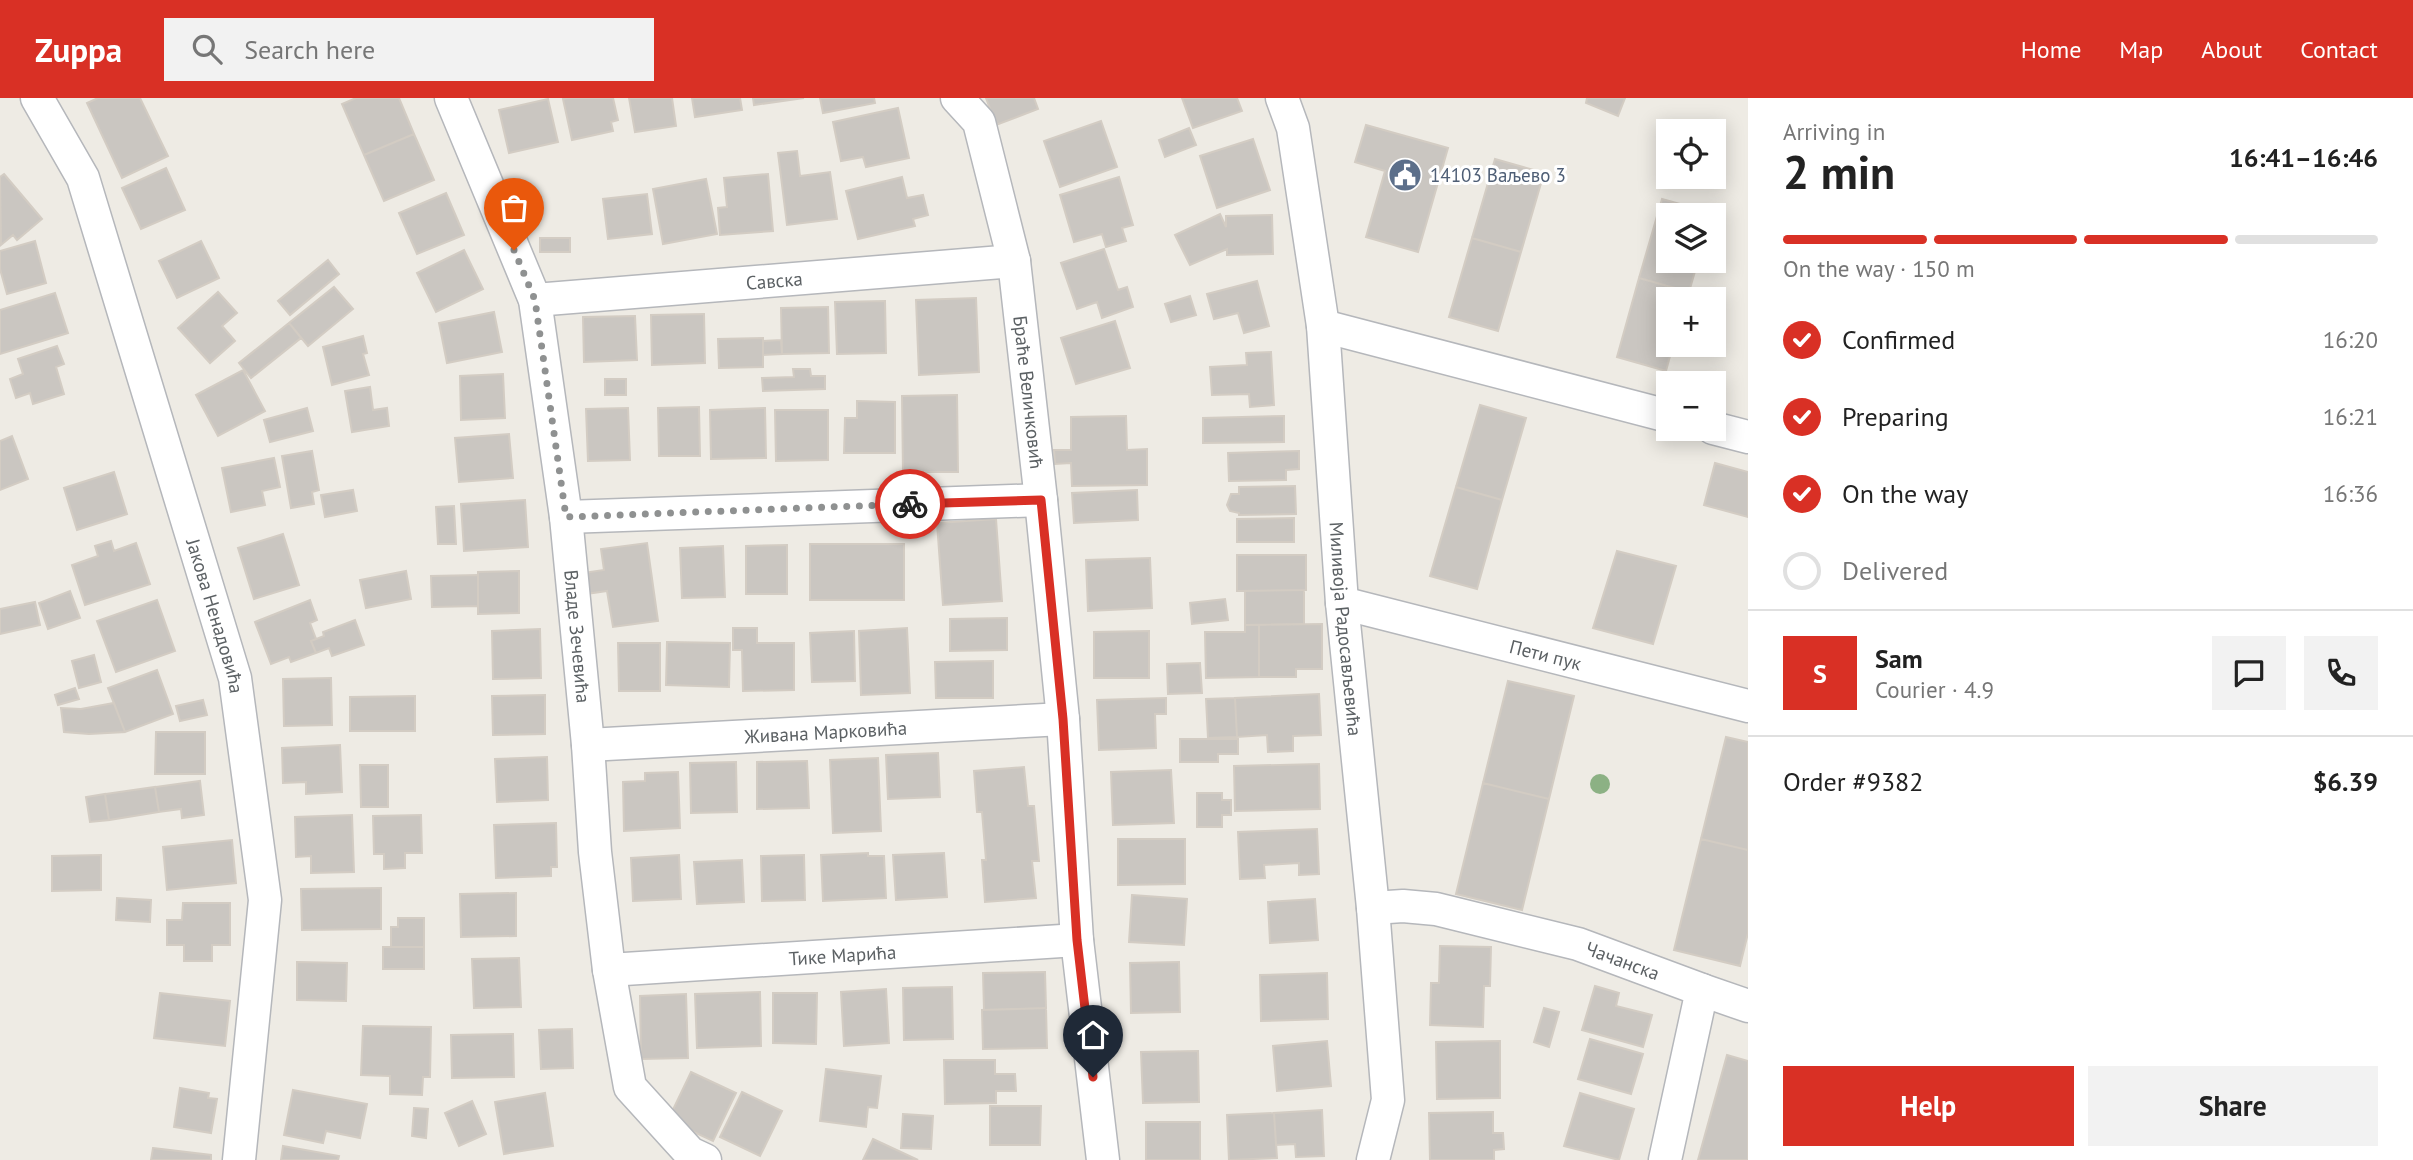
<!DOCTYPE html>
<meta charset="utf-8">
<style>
body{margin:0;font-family:"PT Sans",sans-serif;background:#f2f2f2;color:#222;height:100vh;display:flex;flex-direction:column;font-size:26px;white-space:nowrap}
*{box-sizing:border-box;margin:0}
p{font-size:23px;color:#767676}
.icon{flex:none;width:38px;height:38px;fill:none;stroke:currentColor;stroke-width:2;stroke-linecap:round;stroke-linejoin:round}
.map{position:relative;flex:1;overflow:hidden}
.panel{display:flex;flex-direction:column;background:#fff;width:665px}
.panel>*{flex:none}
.fabs{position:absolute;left:1656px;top:21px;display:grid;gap:14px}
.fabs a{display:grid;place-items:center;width:70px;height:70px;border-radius:0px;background:#fff;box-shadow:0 4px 18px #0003;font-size:35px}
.pin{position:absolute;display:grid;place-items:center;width:60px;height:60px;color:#fff;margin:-72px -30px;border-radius:50% 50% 50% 0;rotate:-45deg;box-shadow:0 0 7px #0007}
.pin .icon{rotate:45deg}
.courier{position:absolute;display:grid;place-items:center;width:70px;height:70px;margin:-35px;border:5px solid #d93025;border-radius:50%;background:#fff;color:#222;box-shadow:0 2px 9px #0007}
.headline em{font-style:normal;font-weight:700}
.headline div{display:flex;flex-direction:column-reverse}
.headline{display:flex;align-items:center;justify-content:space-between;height:119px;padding:0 35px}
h1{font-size:46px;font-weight:700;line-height:52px}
.bar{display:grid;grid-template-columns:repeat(4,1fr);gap:10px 7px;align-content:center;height:84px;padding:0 35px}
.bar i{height:9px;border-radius:5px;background:#e0e0e0}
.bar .active{background:#d93025}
.bar p{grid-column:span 4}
.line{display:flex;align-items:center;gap:18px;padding:0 35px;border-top:2px solid #e0e0e0}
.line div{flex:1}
.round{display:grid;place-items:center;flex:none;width:74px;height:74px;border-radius:0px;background:#f2f2f2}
ol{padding:0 35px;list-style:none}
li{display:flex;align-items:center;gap:21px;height:77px}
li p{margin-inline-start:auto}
li .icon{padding:7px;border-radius:50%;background:#d93025;color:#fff;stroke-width:4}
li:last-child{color:#767676}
li i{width:38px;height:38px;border:4px solid #e0e0e0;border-radius:50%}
.cta{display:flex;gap:14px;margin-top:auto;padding:14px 35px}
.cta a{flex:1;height:80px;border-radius:0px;background:#d93025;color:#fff;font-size:28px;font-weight:700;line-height:80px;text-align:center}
.cta a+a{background:#f2f2f2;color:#222}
header{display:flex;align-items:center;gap:42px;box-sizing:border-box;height:98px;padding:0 35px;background:#d93025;color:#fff}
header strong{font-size:33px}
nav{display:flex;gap:38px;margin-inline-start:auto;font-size:24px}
.search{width:490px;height:63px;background:#f2f2f2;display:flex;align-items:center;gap:18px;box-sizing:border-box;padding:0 24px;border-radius:0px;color:#767676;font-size:26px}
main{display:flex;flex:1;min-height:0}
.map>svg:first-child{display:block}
.building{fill:#cac6c1;stroke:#d3ccc3;stroke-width:2}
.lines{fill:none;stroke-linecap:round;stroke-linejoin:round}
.minor-casing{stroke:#b5b7bb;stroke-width:35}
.minor{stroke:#fff;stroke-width:32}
.tree{fill:#8cb184}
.done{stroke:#8f9191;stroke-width:7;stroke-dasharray:0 12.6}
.route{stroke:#d93025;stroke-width:9}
.labels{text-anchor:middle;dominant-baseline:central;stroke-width:6;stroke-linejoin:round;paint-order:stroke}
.service-label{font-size:19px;fill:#4e5e75;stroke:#fff;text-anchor:start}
.street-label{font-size:19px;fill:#5c6164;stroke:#fff}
</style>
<header>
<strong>Zuppa</strong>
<div class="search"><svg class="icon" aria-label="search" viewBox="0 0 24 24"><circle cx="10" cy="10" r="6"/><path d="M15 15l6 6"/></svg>Search here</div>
<nav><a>Home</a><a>Map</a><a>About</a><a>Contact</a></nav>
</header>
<main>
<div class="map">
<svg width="1748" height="1062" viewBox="0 0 1748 1062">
<rect width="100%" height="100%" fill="#eeebe4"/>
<path class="building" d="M98,0H140L168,58L122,80L87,5Z
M356,0H399L414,36L364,57L342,6Z
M568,0H613L618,22L611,24L613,33L572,42L563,1Z
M629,0H672L676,28L635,34Z
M692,0H740L742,12L695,19Z
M753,0H804L754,7Z
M820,0H874L875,5L823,15Z
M986,0H1034L1038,11L996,27Z
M1182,0H1237L1242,13L1193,30Z
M1587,0H1625L1618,18L1586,5Z
M548,1L558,44L509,55L499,12Z
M898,10L909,60L866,69L863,59L841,63L833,24Z
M1101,23L1117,69L1060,89L1044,43Z
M1366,27L1448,50L1418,154L1366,139L1385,73L1355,64Z
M1189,30L1196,47L1165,59L1159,42Z
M414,36L434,82L384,103L364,57Z
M1253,41L1270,92L1217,110L1200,58Z
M797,53L800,78L830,74L837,121L787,127L778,55Z
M1495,61L1544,75L1521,154L1472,140Z
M166,70L185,112L141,131L122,90Z
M4,76L42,121L17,142L13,137L1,147L0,79Z
M768,76L773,133L720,137L718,110L727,109L724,80Z
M902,79L907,100L923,97L928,117L913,121L915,128L858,141L846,93Z
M1119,79L1133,127L1122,130L1126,143L1106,149L1102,136L1074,144L1060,97Z
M706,81L717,136L663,146L653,91Z
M446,95L464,137L417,156L399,115Z
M647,96L652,136L608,141L603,101Z
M1662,101L1712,115L1711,117H1668V163H1698L1689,194L1639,180Z
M1220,116L1226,129V118L1272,117L1273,156L1227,157V151L1190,167L1175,137Z
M540,140H570V154H540Z
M1472,140L1521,154L1498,233L1449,219Z
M35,143L46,185L7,196L0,171V153Z
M201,143L219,180L177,200L159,163Z
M1104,151L1118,192L1127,189L1133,209L1102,220L1097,204L1077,211L1061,165Z
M464,152L483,191L436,214L417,175Z
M328,162L339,176L290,217L278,203Z
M1639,180L1689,194L1686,201H1668V247H1673L1666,273L1617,259Z
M1257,183L1269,228L1244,235L1238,215L1214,221L1207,196Z
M334,189L353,211L308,248L289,225Z
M218,194L237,215L222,228L235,243L210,265L178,230Z
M55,195L68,235L0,256V212Z
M1190,198L1196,217L1171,224L1165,206Z
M976,200L979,274L919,277L916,202Z
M885,203L886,255L837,256L835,204Z
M828,209L829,255L782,256L781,210Z
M494,214L502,254L447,265L439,225Z
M704,216L705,265L652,267L651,217Z
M635,218L637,262L584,264L583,219Z
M1115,223L1130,270L1076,286L1061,240Z
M289,225L301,240L251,280L239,265Z
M363,238L367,255L363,256L369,277L332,287L323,249Z
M763,240V269L719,270L718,241Z
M781,242L782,256L763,257V243Z
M57,248L64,266L56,269L64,296L33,306L30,295L16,300L10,281L23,276L18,261Z
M1271,254L1274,307L1250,309L1249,296L1212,297L1210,269L1247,267L1246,255Z
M793,271H810L811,278H825V291L763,293L762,280L794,279Z
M243,272L265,313L218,338L196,297Z
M503,276L505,320L461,322L460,278Z
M605,281H626V297H605Z
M370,289L373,312L387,310L389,328L352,334L345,293Z
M957,297L958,374H903L902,298Z
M857,303L895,304V355H844L845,320H857Z
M1480,307L1526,320L1502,402L1456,389Z
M699,309L700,358H659L658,310Z
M307,310L313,333L270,344L264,322Z
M628,310L630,362L588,363L586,311Z
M765,310L766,360L711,361L710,312Z
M775,312H828V362L776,363Z
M1126,318L1127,352L1147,351V387L1072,388L1071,365L1055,366L1054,352H1071V319Z
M1284,318V344L1203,345V320Z
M509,336L513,380L459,384L455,340Z
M12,338L28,381L0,392V343Z
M312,353L319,392L312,394L314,406L291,410L282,358Z
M1299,353V371L1286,372V382L1229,383L1228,355Z
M274,360L280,389L262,393L265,407L231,414L222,370Z
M1715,365L1748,374V419L1704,407Z
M114,374L127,416L77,432L64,390Z
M1295,388L1296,416L1239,417V415L1230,413L1227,407L1231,396H1239V389Z
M1456,389L1502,402L1477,491L1430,478Z
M353,392L357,413L325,419L321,397Z
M1137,392L1138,422L1074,425L1072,395Z
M525,402L528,449L464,453L461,406Z
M454,408L456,446H438L436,409Z
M1294,420V444H1237V421Z
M996,421L1002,503L943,507L937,425Z
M283,436L299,487L254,501L238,450Z
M111,443L114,453L136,445L150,486L85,507L72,467L98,458L95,448Z
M647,445L658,523L613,529L607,493L579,497L576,476L604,472L601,451Z
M810,446H904V502H810Z
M787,447V496H746V448Z
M723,448L725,499L682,500L680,450Z
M1617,453L1676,468L1653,546L1593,530Z
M1237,457H1306V492L1237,493Z
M1150,460L1152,510L1088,513L1086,462Z
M406,473L411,501L366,510L360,482Z
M519,473V515L478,516V474Z
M478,477V508L432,509L431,478Z
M1304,492V526L1245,527V493Z
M70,493L80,520L48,531L39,505Z
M1225,501L1228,522L1192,526L1190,505Z
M157,502L175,553L116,574L97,523Z
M310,502L317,522L310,525L316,541L311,543L316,555L291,564L289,559L271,566L255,524Z
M35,504L40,527L0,536V511Z
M1007,520V552L950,553V521Z
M355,522L364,547L332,558L329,550L316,555L311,543L324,538L323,534Z
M1322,526V571H1296V579H1259V527Z
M1245,527H1259V579L1206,580L1205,534H1245Z
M733,530H757V545H794V592L743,593L742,552H733Z
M907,530L910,595L861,597L859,533Z
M540,531L541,580L493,581L492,533Z
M854,533L855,583L812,584L810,535Z
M1149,533V580H1094V534Z
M667,544L730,545L729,589L666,587Z
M618,545H660V593H619Z
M94,557L101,584L79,590L72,563Z
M993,563V600H936L935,564Z
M1200,565L1202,595L1168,596L1167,566Z
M157,572L173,616L125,634L108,590Z
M331,580L332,627L284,628L283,581Z
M1508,583L1574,598L1549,701L1483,685Z
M75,590L79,601L58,607L55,597Z
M1319,596L1321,637L1293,638V653L1268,654L1267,637L1237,639L1235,600Z
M545,597V636L493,637L492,598Z
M415,598V633H350V599Z
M1166,600V616H1155L1156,650L1099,652L1097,602Z
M1235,600L1237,639L1208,640L1206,601Z
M203,602L207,617L180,623L176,608Z
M114,605L125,634L89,636L64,634L61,610L81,611Z
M156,634H205V676H155Z
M1726,639L1748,644V752L1701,741Z
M1180,641H1238V656H1218V664H1180Z
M340,647L342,694L306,696V684L283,685L282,650Z
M938,655L940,699L888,701L886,657Z
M547,659L548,702L497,704L495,661Z
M878,660L881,733L833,735L830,662Z
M807,663L809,710L757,711V664Z
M736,664L737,714L691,715L690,665Z
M1319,666L1320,711L1235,713L1234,668Z
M360,667H388V709H361Z
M1024,669L1028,708H1034L1039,763H1032L1036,800L985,804L982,762H986L982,714H977L974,673Z
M1171,672L1174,725L1113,727L1111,674Z
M678,674L680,730L624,733L623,684L645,683V675Z
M200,683L204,717L182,720L181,711L159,714L155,689Z
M1483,685L1549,701L1522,812L1456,796Z
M155,689L159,714L109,722L105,696Z
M1197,695H1222V702H1231V717H1222V729H1197Z
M105,696L109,722L90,724L86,699Z
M352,717L354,774L311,775V758L296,759L295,719Z
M421,717L422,755H405V770L384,771V756H374L373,718Z
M556,725L557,769H551V778L496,780L494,727Z
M1317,731L1319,776L1299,777V765L1264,767L1265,780L1240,781L1238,734Z
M1118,741H1185V786L1118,787Z
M1701,741L1748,752V835L1740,868L1674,852Z
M232,742L236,785L167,792L163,749Z
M868,755V758H884L886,800L823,803L821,757Z
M944,755L947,799L896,802L893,757Z
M101,757V792L52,793V758Z
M679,757L681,801L633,803L631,760Z
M804,757L805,802L762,803L761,758Z
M742,762L744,804L697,806L694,764Z
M381,790V831L302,832L301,791Z
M516,795V838L461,839L460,796Z
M1132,797L1187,801L1184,847L1129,844Z
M117,800L151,802L150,824L116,822Z
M1315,801L1318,842L1270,845L1268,804Z
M183,805H230V847H212V863H184V847H167V822H182Z
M398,820H424V849H391V829H398Z
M1440,848L1491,849L1490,888H1484L1483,929L1430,927L1431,885H1439Z
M383,849H424V871H383Z
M519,860L521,909L474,910L472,861Z
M297,864L347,865L346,903L297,902Z
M1179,864L1180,914L1131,915L1130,865Z
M1045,874L1046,910L984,912L983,875Z
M1327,875L1328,921L1261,923L1260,877Z
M1595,888L1619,895L1616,908L1652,917L1643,949L1582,932Z
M952,889L953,941L904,942L903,890Z
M886,891L889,945L844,948L841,894Z
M760,894L761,948L697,950L695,896Z
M160,895L230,903L225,948L154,940Z
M773,895H817L816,946L773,945Z
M686,896L688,960L641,961L640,898Z
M1046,910L1047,950L983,951L982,912Z
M1544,910L1559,914L1549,949L1534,944Z
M363,928L431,929L430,979H423L422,997L390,996V978L361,977Z
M572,931L573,970L541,971L539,932Z
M513,936L514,979L452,980L451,937Z
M1590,941L1643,956L1631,996L1578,981Z
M1327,943L1331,988L1277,993L1273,948Z
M1500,943V1000L1437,1001L1436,944Z
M1198,953L1199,1004L1143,1005L1141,954Z
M1727,957L1748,963V1062H1698Z
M944,962H995V976H1015L1016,993H996V1005L945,1006Z
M826,971L881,978L877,1010L868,1009L866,1029L820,1023Z
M691,974L736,995L713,1043L668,1022Z
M180,990L209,995L208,1000L217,1001L211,1035L174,1029Z
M293,992L367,1006L360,1040L326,1033L323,1045L284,1037Z
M742,994L782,1013L760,1058L720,1039Z
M545,995L553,1048L504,1056L495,1004Z
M1580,995L1634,1011L1619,1062L1564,1048Z
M472,1003L486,1036L459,1048L445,1015Z
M990,1008H1041L1040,1047H990Z
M414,1010L428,1011L426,1040L412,1038Z
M1322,1012L1324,1058L1296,1059L1295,1046L1276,1047L1274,1015Z
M1493,1014V1035H1503L1504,1051L1494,1052V1062H1430L1429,1015Z
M1274,1015L1277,1060L1229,1062L1227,1017Z
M903,1016L933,1018L931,1051L901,1050Z
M1146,1024H1200V1062H1146Z
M873,1041L918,1062H863Z
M283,1048L339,1058L338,1062H281Z
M153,1050L211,1057V1062H151Z"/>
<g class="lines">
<defs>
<g id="minor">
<path id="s1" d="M37,0L83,80L235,580L265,802L239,1062"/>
<path id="s2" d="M451,0L535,202L566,419L588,647L595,754L609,872L630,989L690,1055L705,1062"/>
<path id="s3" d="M957,0L979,24L1014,163L1041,402L1063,621L1077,842L1103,1062"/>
<path id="s4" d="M1282,0L1293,30L1323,228L1342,505L1373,810L1388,1002L1373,1062"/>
<path id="s5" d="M535,202L1014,163"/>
<path d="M1323,228L1668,318"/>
<path d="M1713,330L1748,339"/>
<path d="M566,419L1041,402"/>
<path id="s6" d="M1342,505L1748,608"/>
<path id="s7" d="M588,647L1063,621"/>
<path id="s8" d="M1373,810L1403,808L1436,811L1578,846L1702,892L1665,1062"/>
<path id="s9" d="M609,872L1077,842"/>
<path d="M1702,892L1748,908"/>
</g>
</defs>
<use href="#minor" class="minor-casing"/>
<use href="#minor" class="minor"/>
</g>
<circle class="tree" cx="1600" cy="686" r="10"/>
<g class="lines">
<path class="done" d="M514,152L535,202L566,419L910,406"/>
<path class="route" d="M910,406L1041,402L1063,621L1077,842L1093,979"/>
</g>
<defs>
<symbol id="civic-disc" viewBox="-11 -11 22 22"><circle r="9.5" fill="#5c6f8a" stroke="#fff"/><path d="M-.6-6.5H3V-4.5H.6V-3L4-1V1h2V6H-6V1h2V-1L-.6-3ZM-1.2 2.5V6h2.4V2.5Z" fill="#fff"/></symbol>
</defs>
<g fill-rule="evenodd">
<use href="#civic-disc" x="1386" y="58" width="38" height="38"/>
</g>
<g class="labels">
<g class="service-label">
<text x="1430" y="77">14103 Ваљево 3</text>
</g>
<g class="street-label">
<text stroke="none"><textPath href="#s5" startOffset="240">Савска</textPath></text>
<text stroke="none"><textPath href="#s3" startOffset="308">Браће Величковић</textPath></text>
<text stroke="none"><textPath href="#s1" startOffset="550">Јакова Ненадовића</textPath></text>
<text stroke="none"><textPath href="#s4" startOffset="536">Миливоја Радосављевића</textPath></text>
<text stroke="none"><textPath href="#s2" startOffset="558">Владе Зечевића</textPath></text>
<text stroke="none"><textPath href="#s6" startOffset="210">Пети пук</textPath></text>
<text stroke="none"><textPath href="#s7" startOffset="238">Живана Марковића</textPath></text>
<text stroke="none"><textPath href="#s9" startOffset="234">Тике Марића</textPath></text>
<text stroke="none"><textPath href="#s8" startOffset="257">Чачанска</textPath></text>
</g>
</g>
</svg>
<div class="fabs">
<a><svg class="icon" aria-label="locate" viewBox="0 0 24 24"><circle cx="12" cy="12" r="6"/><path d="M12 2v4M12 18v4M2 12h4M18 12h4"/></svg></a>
<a><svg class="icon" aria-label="layers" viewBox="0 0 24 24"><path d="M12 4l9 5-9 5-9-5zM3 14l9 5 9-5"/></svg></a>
<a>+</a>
<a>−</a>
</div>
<div class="pin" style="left:514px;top:152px;background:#ea580c"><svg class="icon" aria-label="bag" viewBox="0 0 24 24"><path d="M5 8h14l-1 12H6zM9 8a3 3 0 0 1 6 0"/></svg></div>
<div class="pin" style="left:1093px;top:979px;background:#1f2937"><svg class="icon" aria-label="home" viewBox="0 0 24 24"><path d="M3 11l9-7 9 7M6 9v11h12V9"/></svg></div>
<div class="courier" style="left:910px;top:406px"><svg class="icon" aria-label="bike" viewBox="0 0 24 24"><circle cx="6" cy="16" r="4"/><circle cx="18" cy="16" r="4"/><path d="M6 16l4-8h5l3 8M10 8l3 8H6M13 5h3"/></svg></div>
</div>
<section class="panel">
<div class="headline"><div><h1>2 min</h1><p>Arriving in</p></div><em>16:41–16:46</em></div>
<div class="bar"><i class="active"></i><i class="active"></i><i class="active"></i><i></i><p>On the way · 150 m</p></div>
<ol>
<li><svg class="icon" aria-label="check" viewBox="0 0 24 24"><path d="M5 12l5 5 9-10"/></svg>Confirmed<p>16:20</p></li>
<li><svg class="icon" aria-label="check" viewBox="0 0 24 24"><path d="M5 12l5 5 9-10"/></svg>Preparing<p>16:21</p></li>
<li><svg class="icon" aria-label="check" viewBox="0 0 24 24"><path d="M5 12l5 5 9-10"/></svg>On the way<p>16:36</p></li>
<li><i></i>Delivered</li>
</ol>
<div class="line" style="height:126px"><b class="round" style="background:#d93025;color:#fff">S</b><div><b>Sam</b><p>Courier · 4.9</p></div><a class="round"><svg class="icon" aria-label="chat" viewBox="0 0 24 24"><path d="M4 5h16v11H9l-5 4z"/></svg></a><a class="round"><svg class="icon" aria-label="phone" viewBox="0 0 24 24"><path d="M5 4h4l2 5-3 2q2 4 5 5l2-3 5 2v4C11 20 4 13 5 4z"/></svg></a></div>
<div class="line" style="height:91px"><div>Order #9382</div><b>$6.39</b></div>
<div class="cta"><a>Help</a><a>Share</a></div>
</section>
</main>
